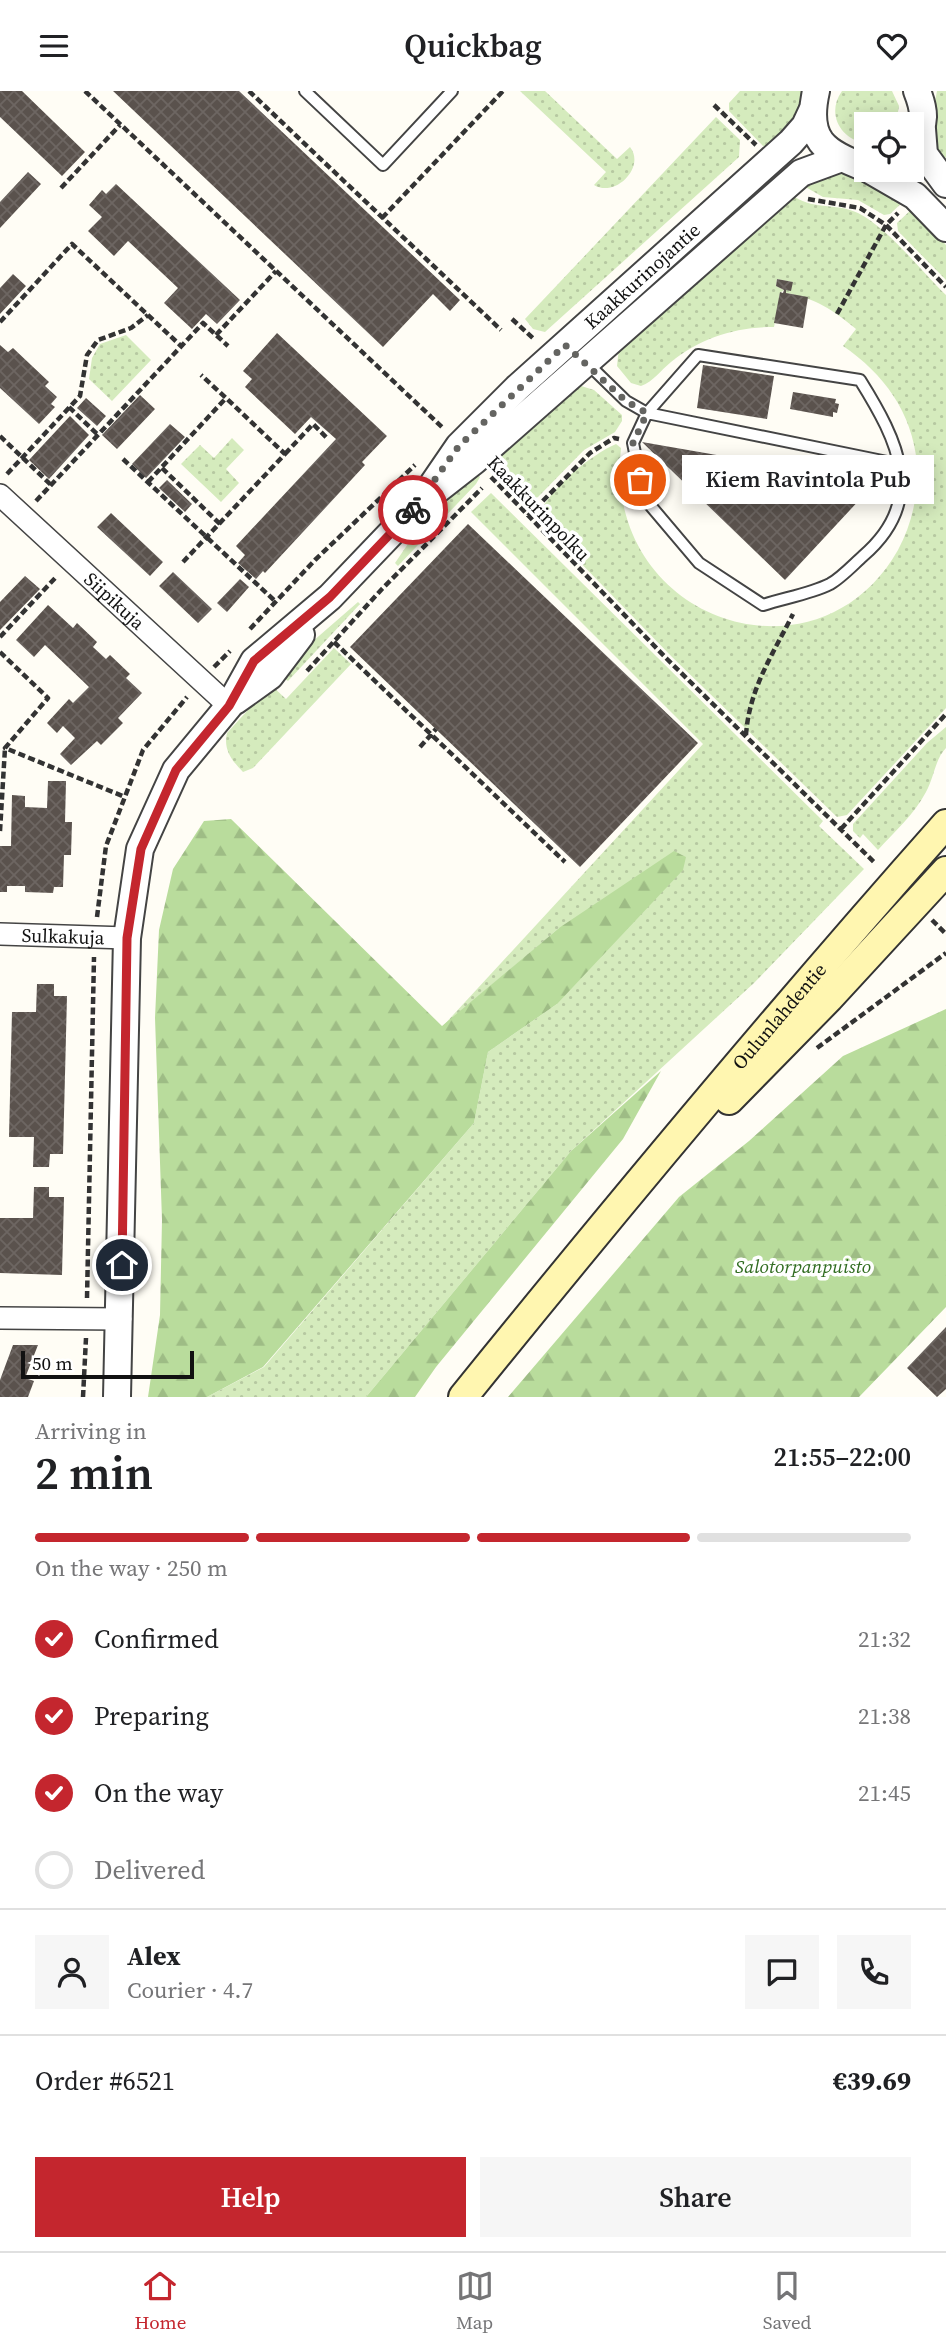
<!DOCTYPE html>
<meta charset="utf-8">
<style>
body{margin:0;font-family:"Source Serif 4",serif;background:#f6f6f6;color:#202124;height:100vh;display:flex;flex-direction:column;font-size:26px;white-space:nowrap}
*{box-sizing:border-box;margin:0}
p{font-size:23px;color:#757577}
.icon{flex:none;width:38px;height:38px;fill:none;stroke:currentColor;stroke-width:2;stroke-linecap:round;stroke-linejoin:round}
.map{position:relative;height:1306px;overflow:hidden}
.sheet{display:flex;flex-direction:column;background:#fff;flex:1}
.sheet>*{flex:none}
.buttons{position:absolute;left:854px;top:21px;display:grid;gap:14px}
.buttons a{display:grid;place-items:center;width:70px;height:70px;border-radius:0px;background:#fff;box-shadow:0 4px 18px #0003;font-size:35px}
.scale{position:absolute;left:21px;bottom:18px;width:173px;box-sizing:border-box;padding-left:7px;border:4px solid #111;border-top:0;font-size:19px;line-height:24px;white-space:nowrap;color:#111;-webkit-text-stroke:5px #fff;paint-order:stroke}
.pin{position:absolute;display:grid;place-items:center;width:60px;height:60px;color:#fff;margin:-30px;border:4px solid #fff;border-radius:50%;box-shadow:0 2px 7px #0007}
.courier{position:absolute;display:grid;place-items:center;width:70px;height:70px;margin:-35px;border:5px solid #c4262e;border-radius:50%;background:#fff;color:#222;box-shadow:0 2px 9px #0007}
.bubble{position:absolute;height:49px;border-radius:0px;background:#fff;box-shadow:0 4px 18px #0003;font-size:23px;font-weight:600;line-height:49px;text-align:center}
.overview em{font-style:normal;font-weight:600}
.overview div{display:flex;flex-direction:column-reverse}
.overview{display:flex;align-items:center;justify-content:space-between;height:119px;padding:0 35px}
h1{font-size:46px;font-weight:600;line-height:52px}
.bar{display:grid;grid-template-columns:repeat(4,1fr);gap:10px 7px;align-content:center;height:84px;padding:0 35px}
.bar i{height:9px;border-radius:5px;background:#e0e0e0}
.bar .on{background:#c4262e}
.bar p{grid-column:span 4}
.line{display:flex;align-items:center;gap:18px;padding:0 35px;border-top:2px solid #e0e0e0}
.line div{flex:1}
.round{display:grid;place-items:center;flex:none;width:74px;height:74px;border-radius:0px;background:#f6f6f6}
ol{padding:0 35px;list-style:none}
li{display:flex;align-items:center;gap:21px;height:77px}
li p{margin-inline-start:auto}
li .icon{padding:7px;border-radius:50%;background:#c4262e;color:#fff;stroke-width:4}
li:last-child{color:#757577}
li i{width:38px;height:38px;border:4px solid #e0e0e0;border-radius:50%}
.action{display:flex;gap:14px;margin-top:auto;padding:14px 35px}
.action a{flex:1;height:80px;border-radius:0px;background:#c4262e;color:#fff;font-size:28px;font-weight:600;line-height:80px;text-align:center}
.action a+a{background:#f6f6f6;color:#202124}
header{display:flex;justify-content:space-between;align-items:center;height:91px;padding:0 35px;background:#fff;font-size:32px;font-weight:600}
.dock{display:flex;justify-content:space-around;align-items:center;height:98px;border-top:2px solid #e0e0e0;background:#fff;font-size:19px;color:#757577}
.dock a{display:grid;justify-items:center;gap:4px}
.dock .on{color:#c4262e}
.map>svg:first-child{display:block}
.grass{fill:url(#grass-dots)}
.forest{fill:url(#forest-firs)}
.building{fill:url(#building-cross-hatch)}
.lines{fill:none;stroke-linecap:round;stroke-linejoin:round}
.service-casing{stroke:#444;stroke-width:14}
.minor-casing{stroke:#444;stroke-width:24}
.tertiary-casing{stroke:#444;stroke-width:30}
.secondary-casing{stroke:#333;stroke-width:32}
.path{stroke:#333;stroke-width:4.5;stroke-dasharray:7 3.5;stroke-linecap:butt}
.service{stroke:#fff;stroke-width:10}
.minor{stroke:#fff;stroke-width:21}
.tertiary{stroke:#fff;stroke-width:26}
.secondary{stroke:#fff6b0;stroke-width:28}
.done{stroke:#646461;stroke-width:7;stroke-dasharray:0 12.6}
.route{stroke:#c4262e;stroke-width:9}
.labels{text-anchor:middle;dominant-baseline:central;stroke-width:7;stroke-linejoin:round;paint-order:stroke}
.street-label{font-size:19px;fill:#111;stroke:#fff}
.park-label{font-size:19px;font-style:italic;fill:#2f6b1f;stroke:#fff}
</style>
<header><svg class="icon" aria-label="menu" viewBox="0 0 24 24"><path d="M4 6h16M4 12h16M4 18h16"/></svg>Quickbag<svg class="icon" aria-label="heart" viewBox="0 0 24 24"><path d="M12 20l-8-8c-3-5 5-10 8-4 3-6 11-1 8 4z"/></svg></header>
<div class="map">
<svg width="946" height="1306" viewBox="0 0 946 1306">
<defs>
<pattern id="grass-dots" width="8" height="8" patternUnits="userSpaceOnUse" patternTransform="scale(1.75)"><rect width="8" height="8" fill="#d5ebbd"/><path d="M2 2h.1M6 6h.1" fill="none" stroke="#b6c8a1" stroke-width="1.8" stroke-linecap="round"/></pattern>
<pattern id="forest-firs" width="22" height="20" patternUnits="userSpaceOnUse" patternTransform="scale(1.75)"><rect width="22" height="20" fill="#b9dc9c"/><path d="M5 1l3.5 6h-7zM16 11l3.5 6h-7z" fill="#9ebc85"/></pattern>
<pattern id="building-cross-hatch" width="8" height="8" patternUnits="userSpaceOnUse" patternTransform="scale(1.75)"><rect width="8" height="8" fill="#5a524d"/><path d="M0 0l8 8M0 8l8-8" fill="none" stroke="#6d6662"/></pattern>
</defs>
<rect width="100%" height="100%" fill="#fffdf5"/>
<path class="grass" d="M520,0H545L617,68L630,56C646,76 615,107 594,94L606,81Z
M740,0H803L794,29L767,59L729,20V12Z
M842,0H892L899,15L896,33H866V52C840,49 826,22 842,0Z
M937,0H946V66L939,73C929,50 932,24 937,0Z
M716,26L740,49L739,66L545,241L533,238L525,228Z
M841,81L867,89L904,110L890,123L884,124L858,109L823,106L802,94Z
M791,103C811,120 835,111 858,122C888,137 921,180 946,204V617L847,724L837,726L671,565L537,427C549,398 589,365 616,353L621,357C602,530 817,602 898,459C912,433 919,402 917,372C912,321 884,283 843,255L856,238C833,219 815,207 786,202V199H791L792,191L777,188L776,195L784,199L780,202L774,236C735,236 701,247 671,271C660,280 654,290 641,295L631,292L617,275L619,257Z
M913,117L946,154V189L898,140L897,132Z
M126,244L151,269L112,310L89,288L92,267L100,253Z
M578,294L594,299L622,324V330L615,341L584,359L538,406L529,410L521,409L498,384L488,366Z
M232,347L244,359L226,378L239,392L221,411L181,373L200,354L214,367Z
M476,381L480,386L476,393L398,475L395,472L414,444Z
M491,402L823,730L819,735L864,778L754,892L571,1060L366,1306H207L264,1276L474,1032L488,961L557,913L559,837L442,936L703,653L471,421Z
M358,511L360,513L288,590L280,585L312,551Z
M334,557L351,573L253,677L243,681C232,670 223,658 227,642L271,594L286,608Z
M946,636V657C935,668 934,687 926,701C913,725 894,741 878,759L863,743L860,747L853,740V733L927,652Z"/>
<path class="forest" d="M231,728L442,935L559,837L674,760L686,766L683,779L557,913L488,961L474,1032L263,1276L207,1306H148L160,1224L162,1129L155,927L159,839L173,778L204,730Z
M946,918V1216L859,1306H508L679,1106L749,1050L843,965Z
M661,980L623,1048L436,1276L415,1306H366L571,1060Z"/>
<path class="building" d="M0,0H22L85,61L62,85L0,26Z
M113,0H239L460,209L450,220L433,203L383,256Z
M28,81L41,93L0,137V111Z
M116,93L240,209L217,233L206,223L192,238L164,212L178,197L128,150L114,165L88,140L102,126L89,114L102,99L106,103Z
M13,183L26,195L0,223V197Z
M777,188L793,191L791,200L786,199V202L808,206L803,237L774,232L780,201L783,202L784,199L776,195Z
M277,242L387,345L362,371L365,374L265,482L263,480L256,488L238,472L245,464L236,455L336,348L311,326L295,343L245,296L252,288L243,280Z
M0,254L8,261L13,257L49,291L45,295L57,306L51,313L55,316L39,333L0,297Z
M703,274L774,285L767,328L697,317Z
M793,301L836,308L835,312L839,313L837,322L833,321V326L790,318Z
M140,304L155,318L117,358L102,344Z
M86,307L106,325L97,335L77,317Z
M70,325L89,344L49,388L29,369Z
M170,333L185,346L146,387L132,373Z
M642,351L842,386L855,372L876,391L785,489Z
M167,389L192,413L185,421L159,397Z
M111,422L163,471L150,485L97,436Z
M468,433L698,652L580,776L350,556Z
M173,481L212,518L198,532L159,495Z
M25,485L40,498L0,539V511Z
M240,488L249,496L227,521L217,512Z
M48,514L73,537L77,532L97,551L93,556L106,568L110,564L130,583L126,587L142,602L118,627L123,632L101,654L97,650L71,674L60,663L75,647L63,635L57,642L47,632L69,608L73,612L89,596L45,554L34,566L16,549Z
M48,690H66L65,731H72L71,764H64L63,796H54L53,802L25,801V795H7V801H0V755H11L12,704L25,705V716L47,717Z
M37,893H54V905H67L63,1063H50L49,1076H33L34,1046H9L12,921H36Z
M34,1096H49V1106H64L62,1184L0,1182V1127H33Z
M946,1236V1298L937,1306L907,1277Z
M13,1254H38L25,1287L34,1290L28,1306H0V1289Z"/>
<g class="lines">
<defs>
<path id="service" d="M305,0L383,74L452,0
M698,264L860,289C898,350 928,409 863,465C853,474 841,487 830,493C810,503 784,507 763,514L699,472L644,407L633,352L647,322Z
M586,271L626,310L647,322L902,374"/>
<g id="minor">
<path id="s1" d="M0,404L229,615"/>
<path id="s2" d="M0,843L127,847"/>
<path d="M0,1227L121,1228"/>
</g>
<g id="tertiary">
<path d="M816,0C805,49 824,61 866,77"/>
<path d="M922,38L924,63L946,93"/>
<path d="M914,50C926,33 925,20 917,0"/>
<path d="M870,79L915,105L946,137"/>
<path id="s3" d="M433,393L459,355L517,297L791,51L805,35L812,20"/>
<path d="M235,610L270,585L301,544"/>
<path d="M117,1306L127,847L140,758L176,679L229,615L254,570L330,506L419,413L474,370L801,82L839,68"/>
</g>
<g id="secondary">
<path d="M729,1009L829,907L946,780"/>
<path id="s4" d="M463,1306C620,1112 780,920 946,733"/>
</g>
</defs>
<use href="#service" class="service-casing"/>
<use href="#minor" class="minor-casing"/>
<use href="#tertiary" class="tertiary-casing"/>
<use href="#secondary" class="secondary-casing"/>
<path class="path" d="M85,0L443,337
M249,0L501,239
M714,14L756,54
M61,97L120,34
M808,108L860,117L886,134L946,196
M382,127L503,0
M837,223L886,134L898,122
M512,228L535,249
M0,231L72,153L181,255
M216,244L276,180
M69,316L98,344
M0,345L51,394
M285,363L313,333L328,348
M123,368L276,511
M162,377L220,433
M7,383L80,305L87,264L98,249L131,237L148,224
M491,386L667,568L876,773
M148,391L226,307L201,284
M36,410L203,232L228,255
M528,425L590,362L614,347L619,348
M183,471L285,363L226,307
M250,538L315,469L415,374
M0,546L57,485
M334,551L565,771
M0,561L48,607L5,657L125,706
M214,576L230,560
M307,580L382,498L482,397
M746,644C749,598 773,563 793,523
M420,656L436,638
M841,738L946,623
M0,740L5,657
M97,826L106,755L143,659L187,606
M932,829L946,843
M817,957L946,862
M87,1207L94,866
M83,1306L86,1247"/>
<use href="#service" class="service"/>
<use href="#minor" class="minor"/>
<use href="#tertiary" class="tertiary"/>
<use href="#secondary" class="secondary"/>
</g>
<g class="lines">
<path class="done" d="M413,419L459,355L565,254L626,310L647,322L633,352L640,389"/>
<path class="route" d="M122,1174L127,847L141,758L176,679L229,615L254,570L330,506L413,419"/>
</g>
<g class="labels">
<g class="street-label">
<text stroke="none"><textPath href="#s3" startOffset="296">Kaakkurinojantie</textPath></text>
<text transform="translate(539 417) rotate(46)">Kaakkurinpolku</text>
<text stroke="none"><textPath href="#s1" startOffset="156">Siipikuja</textPath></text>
<text stroke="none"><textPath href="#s2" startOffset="63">Sulkakuja</textPath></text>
<text stroke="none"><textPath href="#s4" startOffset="495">Oulunlahdentie</textPath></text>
</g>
<g class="park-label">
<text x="803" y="1175">Salotorpanpuisto</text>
</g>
</g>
</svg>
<div class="buttons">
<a><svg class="icon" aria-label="locate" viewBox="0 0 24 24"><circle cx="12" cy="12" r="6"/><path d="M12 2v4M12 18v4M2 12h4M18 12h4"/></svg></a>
</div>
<div class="scale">50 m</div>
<div class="pin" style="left:640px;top:389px;background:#ea580c"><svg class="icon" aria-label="bag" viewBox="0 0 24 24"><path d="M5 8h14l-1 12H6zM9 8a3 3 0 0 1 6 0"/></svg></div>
<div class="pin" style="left:122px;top:1174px;background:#1f2937"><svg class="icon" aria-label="home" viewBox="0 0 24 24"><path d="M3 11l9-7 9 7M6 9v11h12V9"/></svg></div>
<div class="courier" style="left:413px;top:419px"><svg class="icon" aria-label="bike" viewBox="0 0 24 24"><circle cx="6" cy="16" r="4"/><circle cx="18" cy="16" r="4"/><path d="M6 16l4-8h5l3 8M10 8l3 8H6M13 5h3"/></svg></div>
<div class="bubble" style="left:682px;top:364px;width:252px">Kiem Ravintola Pub</div>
</div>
<section class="sheet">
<div class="overview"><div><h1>2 min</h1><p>Arriving in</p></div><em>21:55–22:00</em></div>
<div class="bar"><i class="on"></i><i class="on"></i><i class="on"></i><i></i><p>On the way · 250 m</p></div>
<ol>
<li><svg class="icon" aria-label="check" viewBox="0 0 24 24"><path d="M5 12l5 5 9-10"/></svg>Confirmed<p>21:32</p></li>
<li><svg class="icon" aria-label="check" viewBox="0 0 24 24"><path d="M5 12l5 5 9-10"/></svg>Preparing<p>21:38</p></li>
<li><svg class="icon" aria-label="check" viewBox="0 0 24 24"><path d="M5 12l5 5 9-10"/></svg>On the way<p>21:45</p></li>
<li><i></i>Delivered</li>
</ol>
<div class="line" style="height:126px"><a class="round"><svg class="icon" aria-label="person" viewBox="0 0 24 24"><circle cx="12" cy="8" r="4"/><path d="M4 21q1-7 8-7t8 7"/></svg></a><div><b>Alex</b><p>Courier · 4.7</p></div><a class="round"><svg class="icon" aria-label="chat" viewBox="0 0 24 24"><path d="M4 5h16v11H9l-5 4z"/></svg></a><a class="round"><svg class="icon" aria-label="phone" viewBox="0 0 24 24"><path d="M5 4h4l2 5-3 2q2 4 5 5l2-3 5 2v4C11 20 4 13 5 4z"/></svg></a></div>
<div class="line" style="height:91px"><div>Order #6521</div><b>€39.69</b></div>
<div class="action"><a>Help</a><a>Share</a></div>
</section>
<nav class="dock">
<a class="on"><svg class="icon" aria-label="home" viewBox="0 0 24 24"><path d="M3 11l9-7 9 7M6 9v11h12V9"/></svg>Home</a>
<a><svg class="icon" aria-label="map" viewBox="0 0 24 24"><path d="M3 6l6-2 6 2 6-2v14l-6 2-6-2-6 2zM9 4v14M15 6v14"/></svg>Map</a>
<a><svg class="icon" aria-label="saved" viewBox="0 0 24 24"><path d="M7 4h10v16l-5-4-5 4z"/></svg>Saved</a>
</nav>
